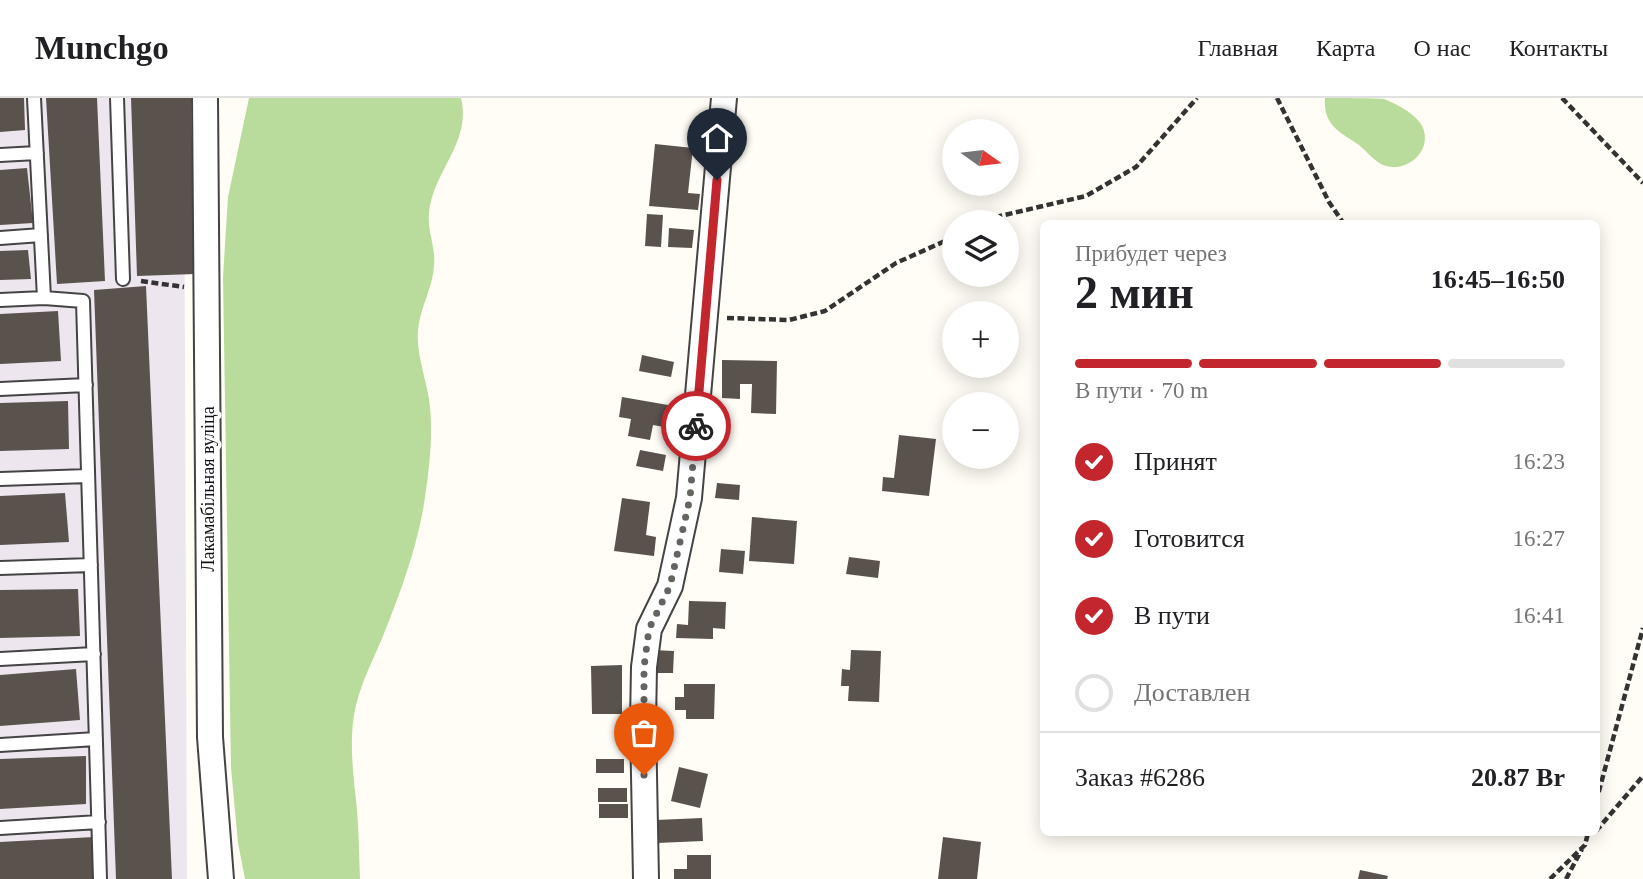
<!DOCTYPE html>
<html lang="ru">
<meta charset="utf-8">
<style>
body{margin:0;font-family:"Times New Roman",serif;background:#f6f6f6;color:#202124;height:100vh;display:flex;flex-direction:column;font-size:26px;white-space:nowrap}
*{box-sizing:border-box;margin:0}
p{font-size:23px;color:#757577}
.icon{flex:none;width:38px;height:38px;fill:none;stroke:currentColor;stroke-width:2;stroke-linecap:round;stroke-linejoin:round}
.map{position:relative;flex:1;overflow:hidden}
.details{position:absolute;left:1040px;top:122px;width:560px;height:616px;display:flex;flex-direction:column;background:#fff;border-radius:10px;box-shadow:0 4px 18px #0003}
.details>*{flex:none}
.needle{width:46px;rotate:104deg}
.buttons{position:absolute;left:942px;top:21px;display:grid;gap:14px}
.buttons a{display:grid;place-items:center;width:77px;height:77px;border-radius:50%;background:#fff;box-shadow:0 4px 18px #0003;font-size:35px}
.pin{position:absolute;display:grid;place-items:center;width:60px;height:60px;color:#fff;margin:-72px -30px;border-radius:50% 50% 50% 0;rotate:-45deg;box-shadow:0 0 7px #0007}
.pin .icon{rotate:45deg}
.courier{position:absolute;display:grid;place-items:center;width:70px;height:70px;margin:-35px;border:5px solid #c4262e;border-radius:50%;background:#fff;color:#222;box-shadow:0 2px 9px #0007}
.summary em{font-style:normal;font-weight:800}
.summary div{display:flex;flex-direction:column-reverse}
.summary{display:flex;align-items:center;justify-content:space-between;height:119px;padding:0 35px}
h1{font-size:46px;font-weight:800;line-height:52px}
.bar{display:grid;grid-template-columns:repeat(4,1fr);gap:10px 7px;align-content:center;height:84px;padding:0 35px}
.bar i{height:9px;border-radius:5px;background:#e0e0e0}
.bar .on{background:#c4262e}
.bar p{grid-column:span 4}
.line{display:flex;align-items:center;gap:18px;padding:0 35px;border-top:2px solid #e0e0e0}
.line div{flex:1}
ol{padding:0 35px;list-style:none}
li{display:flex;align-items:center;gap:21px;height:77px}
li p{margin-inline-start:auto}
li .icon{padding:7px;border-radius:50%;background:#c4262e;color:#fff;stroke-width:4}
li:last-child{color:#757577}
li i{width:38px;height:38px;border:4px solid #e0e0e0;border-radius:50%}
header{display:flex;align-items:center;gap:42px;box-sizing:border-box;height:98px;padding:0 35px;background:#fff;border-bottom:2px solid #e0e0e0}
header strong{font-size:33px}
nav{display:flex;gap:38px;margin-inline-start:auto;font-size:24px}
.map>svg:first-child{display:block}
.industrial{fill:#eee6ef}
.forest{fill:#b9dc9c}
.building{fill:#5a524d}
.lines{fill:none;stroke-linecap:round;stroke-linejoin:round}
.lane-casing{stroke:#444;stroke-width:16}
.street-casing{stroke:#444;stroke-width:28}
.path{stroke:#333;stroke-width:4.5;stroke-dasharray:7 3.5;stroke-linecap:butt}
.lane{stroke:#fff;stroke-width:12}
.street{stroke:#fff;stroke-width:24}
.done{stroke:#646461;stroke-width:7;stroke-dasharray:0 12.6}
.route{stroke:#c4262e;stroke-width:9}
.labels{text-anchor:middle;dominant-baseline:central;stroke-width:7;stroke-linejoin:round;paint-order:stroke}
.street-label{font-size:18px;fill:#111;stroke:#fff}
</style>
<header>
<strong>Munchgo</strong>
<nav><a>Главная</a><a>Карта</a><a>О нас</a><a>Контакты</a></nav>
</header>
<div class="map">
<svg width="1643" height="781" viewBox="0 0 1643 781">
<rect width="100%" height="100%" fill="#fffdf5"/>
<path class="industrial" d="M0,0H184L187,781H0Z"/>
<path class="forest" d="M249,0H461C472,44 433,73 429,115C427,133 436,149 434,167C433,193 416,214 418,244C419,263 426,282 429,301C434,336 429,372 424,406C417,449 401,493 385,533C374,561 359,587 354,617C349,649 354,681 357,712C359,735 359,758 360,781H245L238,745L231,670L223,179L228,99Z
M1325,0C1340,0 1371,0 1384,1C1397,6 1418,17 1423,30C1432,53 1408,74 1386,68C1373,64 1367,52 1356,45C1337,33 1323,25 1325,0Z"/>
<path class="building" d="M0,0H24L25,32L0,34Z
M46,0H97L105,183L57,186Z
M131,0H191L195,176L137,178Z
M655,46L693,50L688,95L700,96L698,112L649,108Z
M27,70L33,125L0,127V72Z
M647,116L663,117L661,149L645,148Z
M669,130L694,132L692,150L668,149Z
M28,152L31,181L0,182V153Z
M146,188L172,781H116L94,192Z
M58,213L61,263L0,266V216Z
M642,257L674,264L671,279L639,273Z
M722,262L777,263L776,316L751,315L752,286H740V301L722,300Z
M622,299L668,307L664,329L653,327L650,342L628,338L631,321L619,319Z
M68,303L69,351L0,353V305Z
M899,337L936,341L929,398L882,393L883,379L894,380Z
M640,352L666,357L663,373L636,368Z
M717,385L740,387L739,402L715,400Z
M65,395L69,444L0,447V398Z
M622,400L650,404L646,437L656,439L654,458L614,453Z
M752,419L797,423L794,466L749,463Z
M721,451L745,453L743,476L719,474Z
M849,459L880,463L878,480L846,476Z
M78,491L80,538L0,540V492Z
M689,503L726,504L725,531L713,530V541L676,540L677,526L688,527Z
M652,552L674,553L673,575H651Z
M851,552L881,553L879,604L848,603L849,588H841L842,571L850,572Z
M622,567V616H592L591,568Z
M76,571L80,622L0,628V577Z
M684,586H715L714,621H686V612H675V599H684Z
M86,658V706L0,711V661Z
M596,661H624V675H596Z
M679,669L708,676L700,710L671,703Z
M598,690H627V704H598Z
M599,706H628V720H599Z
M702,720L703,743L657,745L656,722Z
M94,739L97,781H0V744Z
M943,739L981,744L977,781H938Z
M687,757H711V781H674V771H687Z
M1360,772L1388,778L1387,781H1358Z"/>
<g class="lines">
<defs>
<path id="lane" d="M34,0L44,200L83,203L100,781
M117,0L123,181
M0,57L37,55
M0,140L41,137
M0,202L44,200
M0,291L86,287
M0,381L88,378
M0,470L91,467
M0,561L94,556
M0,647L96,641
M0,730L99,724"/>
<path id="street" d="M205,0L210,639L221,781
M646,781L643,625L644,569L649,531L670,488L689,400L724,0"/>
</defs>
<use href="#lane" class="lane-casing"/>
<use href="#street" class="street-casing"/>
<path class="path" d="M1277,0L1329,104L1344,126
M1562,0L1643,85
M986,124L1000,118L1086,98L1136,69L1197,0
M141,183L184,189
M727,220L789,222L825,213L896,165L954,139
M1596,704L1643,530
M1596,733L1643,678
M1550,781L1585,747L1588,735
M1566,781L1582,751"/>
<use href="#lane" class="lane"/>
<use href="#street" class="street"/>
</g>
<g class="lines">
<path class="done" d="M644,677V569L649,531L670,488L690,400L696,328"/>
<path class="route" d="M696,328L717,82"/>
</g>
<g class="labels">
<g class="street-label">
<text transform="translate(208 391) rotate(-90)">Лакамабільная вуліца</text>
</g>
</g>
</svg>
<div class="buttons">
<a><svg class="needle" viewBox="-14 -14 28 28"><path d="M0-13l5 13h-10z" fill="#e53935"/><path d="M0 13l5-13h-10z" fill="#757577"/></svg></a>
<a><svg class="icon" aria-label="layers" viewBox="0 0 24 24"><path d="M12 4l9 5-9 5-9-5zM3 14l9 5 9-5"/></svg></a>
<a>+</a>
<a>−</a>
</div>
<div class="pin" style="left:644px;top:677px;background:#ea580c"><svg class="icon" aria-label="bag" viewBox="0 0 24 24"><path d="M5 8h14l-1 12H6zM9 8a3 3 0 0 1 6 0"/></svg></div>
<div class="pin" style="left:717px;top:82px;background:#1f2937"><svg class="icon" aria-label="home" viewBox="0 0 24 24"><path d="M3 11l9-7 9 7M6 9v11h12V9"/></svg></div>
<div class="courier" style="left:696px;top:328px"><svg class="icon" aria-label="bike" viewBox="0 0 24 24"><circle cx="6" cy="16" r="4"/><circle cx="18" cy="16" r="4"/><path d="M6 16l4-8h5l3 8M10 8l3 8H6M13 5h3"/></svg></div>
<section class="details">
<div class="summary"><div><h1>2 мин</h1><p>Прибудет через</p></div><em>16:45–16:50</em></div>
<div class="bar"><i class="on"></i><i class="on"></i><i class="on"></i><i></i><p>В пути · 70 m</p></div>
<ol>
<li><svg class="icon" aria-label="check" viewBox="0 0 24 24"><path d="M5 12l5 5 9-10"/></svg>Принят<p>16:23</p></li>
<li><svg class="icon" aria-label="check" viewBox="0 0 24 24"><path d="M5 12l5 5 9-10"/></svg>Готовится<p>16:27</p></li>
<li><svg class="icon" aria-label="check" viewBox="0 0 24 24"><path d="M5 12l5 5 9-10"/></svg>В пути<p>16:41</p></li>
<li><i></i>Доставлен</li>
</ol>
<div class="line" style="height:91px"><div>Заказ #6286</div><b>20.87 Br</b></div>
</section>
</div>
